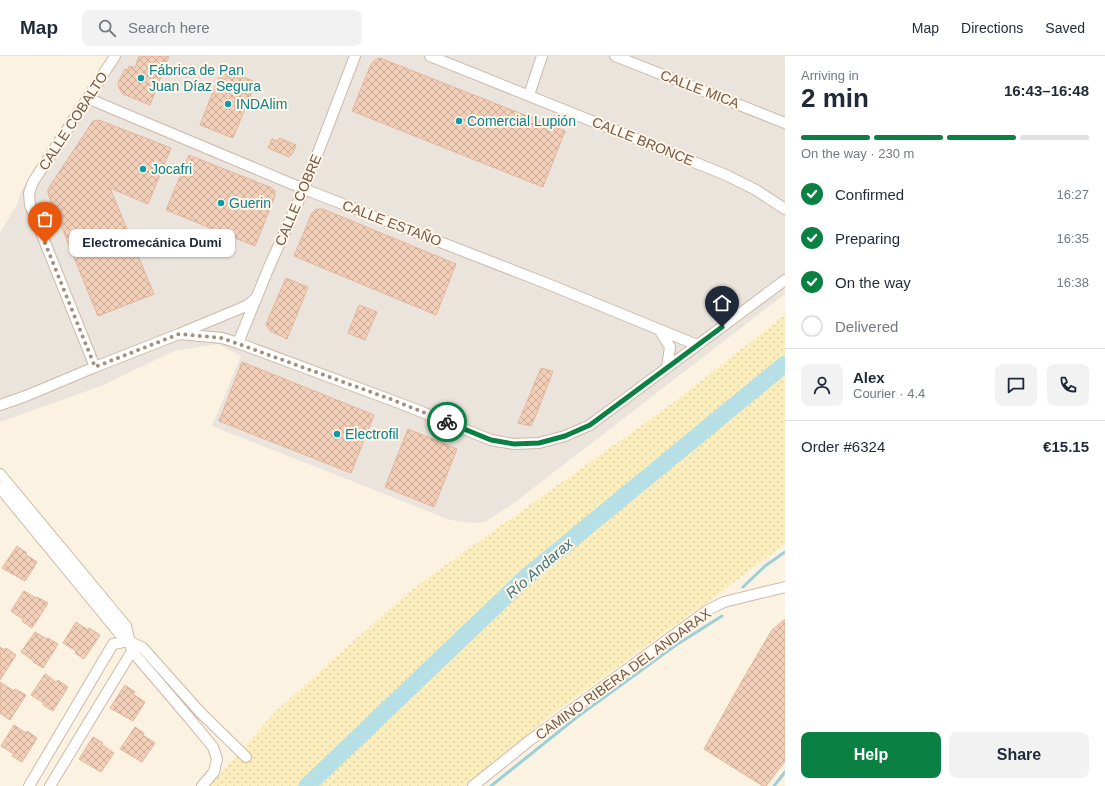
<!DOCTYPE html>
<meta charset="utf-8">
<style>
body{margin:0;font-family:Arial,sans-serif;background:#f2f2f3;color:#1f2937;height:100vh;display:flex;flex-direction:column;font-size:15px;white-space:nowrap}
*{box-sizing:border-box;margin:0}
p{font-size:13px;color:#747a83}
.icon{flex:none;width:22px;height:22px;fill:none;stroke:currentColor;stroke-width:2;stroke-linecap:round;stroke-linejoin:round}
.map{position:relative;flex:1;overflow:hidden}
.details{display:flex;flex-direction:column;background:#fff;width:320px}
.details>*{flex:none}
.pin{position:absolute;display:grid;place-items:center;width:34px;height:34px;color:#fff;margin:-41px -17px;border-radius:50% 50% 50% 0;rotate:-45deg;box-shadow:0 0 4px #0007}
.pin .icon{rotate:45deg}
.courier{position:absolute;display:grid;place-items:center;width:40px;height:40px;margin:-20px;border:3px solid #0b8043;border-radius:50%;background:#fff;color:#222;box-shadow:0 1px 5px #0007}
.bubble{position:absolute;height:28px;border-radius:8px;background:#fff;box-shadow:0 1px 3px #0004;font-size:13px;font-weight:800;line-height:28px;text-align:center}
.overview em{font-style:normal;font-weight:800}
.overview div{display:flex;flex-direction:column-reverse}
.overview{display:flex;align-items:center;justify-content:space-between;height:68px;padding:0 16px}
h1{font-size:26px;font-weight:800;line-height:30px}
.bar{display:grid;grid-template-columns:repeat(4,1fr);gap:6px 4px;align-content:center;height:48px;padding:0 16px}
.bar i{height:5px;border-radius:3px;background:#e0e1e3}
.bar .active{background:#0b8043}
.bar p{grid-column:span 4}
.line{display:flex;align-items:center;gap:10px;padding:0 16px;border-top:1px solid #e0e1e3}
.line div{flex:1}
.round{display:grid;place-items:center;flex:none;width:42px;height:42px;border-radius:8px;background:#f2f2f3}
ol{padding:0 16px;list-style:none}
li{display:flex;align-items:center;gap:12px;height:44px}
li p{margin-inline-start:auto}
li .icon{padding:4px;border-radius:50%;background:#0b8043;color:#fff;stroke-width:4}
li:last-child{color:#747a83}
li i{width:22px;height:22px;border:2px solid #e0e1e3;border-radius:50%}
.cta{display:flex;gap:8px;margin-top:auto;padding:8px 16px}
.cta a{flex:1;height:46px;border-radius:8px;background:#0b8043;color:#fff;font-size:16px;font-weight:800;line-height:46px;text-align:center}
.cta a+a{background:#f2f2f3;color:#1f2937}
header{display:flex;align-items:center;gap:24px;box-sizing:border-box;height:56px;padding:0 20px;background:#fff;border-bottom:1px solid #e0e1e3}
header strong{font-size:19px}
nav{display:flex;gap:22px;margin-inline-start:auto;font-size:14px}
.search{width:280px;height:36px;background:#f2f2f3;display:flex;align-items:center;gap:10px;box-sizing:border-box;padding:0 14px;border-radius:8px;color:#747a83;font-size:15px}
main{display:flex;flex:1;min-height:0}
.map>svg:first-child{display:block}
.industrial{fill:#ebe4dd}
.sand{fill:url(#sand-dots)}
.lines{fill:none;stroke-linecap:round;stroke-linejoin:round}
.stream{stroke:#9ccfd7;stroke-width:3}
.river{stroke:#b6dfe6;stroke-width:17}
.building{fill:url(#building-cross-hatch);stroke:#e4b699}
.minor-casing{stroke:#cdb9a8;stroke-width:12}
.minor{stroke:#fff;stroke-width:10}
.done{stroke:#a48e7e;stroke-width:4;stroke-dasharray:0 7.2}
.route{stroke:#0b8043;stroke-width:5}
.culture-dot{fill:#0f9aa8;stroke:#fff6e8;stroke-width:1.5}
.labels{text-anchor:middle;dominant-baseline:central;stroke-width:4;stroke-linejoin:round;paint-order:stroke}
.culture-label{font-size:14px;fill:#0d838f;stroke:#fff6e8;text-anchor:start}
.street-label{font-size:14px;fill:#745848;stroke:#fff6e8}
.water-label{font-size:15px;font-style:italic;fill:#3f7680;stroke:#fff6e8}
</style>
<header>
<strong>Map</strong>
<div class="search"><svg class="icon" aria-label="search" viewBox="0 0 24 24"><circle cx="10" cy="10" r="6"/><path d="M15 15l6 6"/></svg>Search here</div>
<nav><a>Map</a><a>Directions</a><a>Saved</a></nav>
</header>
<main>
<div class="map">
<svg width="785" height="730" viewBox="0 0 785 730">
<defs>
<pattern id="sand-dots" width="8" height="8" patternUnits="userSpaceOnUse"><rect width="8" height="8" fill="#fceebc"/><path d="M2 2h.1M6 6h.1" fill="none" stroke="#dbcea3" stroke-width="1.8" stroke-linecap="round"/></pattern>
<pattern id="building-cross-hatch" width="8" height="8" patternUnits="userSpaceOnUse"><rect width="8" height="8" fill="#f2cfb9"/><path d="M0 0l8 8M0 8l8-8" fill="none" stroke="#c9ab98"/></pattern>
</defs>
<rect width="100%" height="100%" fill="#fcf2e2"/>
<path class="industrial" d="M110,0H785V238L510,450L485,466L472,467L450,464L212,370L241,300L218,288L174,295L101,330L0,366V176L17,149L22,133L64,66Z"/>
<path class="sand" d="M785,259V488L716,540L556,655L465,730H210L274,657L385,557L422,526L673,347Z"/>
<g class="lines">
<path class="stream" d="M743,531L765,510L785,496
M491,730L577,661L676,589L722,560
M774,730L785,716"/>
<path class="river" d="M307,730L526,521L785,308"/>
</g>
<path class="building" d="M139,0H169L150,49L123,38L119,32L118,27L125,13L128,14L129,10L135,12Z
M380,2L565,75L543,131L352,55L371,8L375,4Z
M222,13L256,26L233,82L200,69Z
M99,64L171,92L148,148L110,132L154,238L98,260L48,138V133L93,65Z
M279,82L296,89L293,97L289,101L268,92L272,83L278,85Z
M189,99L272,132L275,135V140L255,190L166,154Z
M319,153H323L456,208L436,259L294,200L312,157L315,154Z
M286,222L308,231L287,283L270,275L266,268Z
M359,249L377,256L365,284L348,277Z
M242,306L374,359L351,417L219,365Z
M541,312L553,315L536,359L531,370L518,367Z
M408,373L457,393L434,451L385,431Z
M17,490L27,497L25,498L37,506L25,525L2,512Z
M24,535L36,542L37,541L48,547L32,572L22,565L24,564L11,555Z
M785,563V705L766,730H763L704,693L742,625L772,574Z
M76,566L88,574L89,572L100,579L84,603L75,597L76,595L63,587Z
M35,576L47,583L48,582L58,588L43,612L33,606L34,605L21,596Z
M0,591L5,594L6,592L16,599L0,624Z
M45,618L56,626L58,624L68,631L53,655L43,649L44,647L31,639Z
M0,626L14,635L15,633L26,639L10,664L0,657Z
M125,629L135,636L133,638L145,646L133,665L110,652Z
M14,669L26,677L27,675L37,682L22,706L12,700L14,698L1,690Z
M135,671L144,677L143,679L155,687L142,706L120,693Z
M93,681L103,687L102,689L114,697L101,716L79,703Z"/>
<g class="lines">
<defs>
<path id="minor" d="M430,0L726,119L756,134L785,153
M615,0L785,67
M529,39L542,0
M87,42L304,133L548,228L697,289
M660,275L670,291L667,311
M181,277L239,253L248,249L257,241
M238,287L269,211L304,133L355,0
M95,311L30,149L29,137L33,126L115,0
M0,349L26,340L95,311L179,278L222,282L238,287L407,350L491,384L514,388L539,387L565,380L590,369L785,224
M0,418L126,570L132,595L190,663L213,691L217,703L214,716L202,730
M0,432L119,577L129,585L143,592L200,656L246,701
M29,730L113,588L129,585
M50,730L132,595
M473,730L529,685L708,554L724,546L785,531"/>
</defs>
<use href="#minor" class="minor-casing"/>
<use href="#minor" class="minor"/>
</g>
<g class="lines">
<path class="done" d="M45,187L95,311L179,278L222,282L393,344L447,366"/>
<path class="route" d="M447,366L491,384L514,388L539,387L565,380L590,369L722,271"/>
</g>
<g class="culture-dot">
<circle cx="141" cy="22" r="4"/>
<circle cx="228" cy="48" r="4"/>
<circle cx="459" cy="65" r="4"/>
<circle cx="143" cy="113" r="4"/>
<circle cx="221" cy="147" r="4"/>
<circle cx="337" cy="378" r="4"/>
</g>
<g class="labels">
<g class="culture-label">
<text x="149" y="14">Fábrica de Pan<tspan x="149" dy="16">Juan Díaz Segura</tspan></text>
<text x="236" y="48">INDAlim</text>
<text x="467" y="65">Comercial Lupión</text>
<text x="151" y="113">Jocafri</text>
<text x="229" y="147">Guerin</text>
<text x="345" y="378">Electrofil</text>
</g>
<g class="street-label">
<text transform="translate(700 33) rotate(21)">CALLE MICA</text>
<text transform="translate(73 65) rotate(-57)">CALLE COBALTO</text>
<text transform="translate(643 85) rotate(22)">CALLE BRONCE</text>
<text transform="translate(298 144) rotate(-67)">CALLE COBRE</text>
<text transform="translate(392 167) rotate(21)">CALLE ESTAÑO</text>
<text transform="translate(623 618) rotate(-36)">CAMINO RIBERA DEL ANDARAX</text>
</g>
<g class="water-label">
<text transform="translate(539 512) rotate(-41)">Río Andarax</text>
</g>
</g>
</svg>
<div class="pin" style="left:45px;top:187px;background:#ea580c"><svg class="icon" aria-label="bag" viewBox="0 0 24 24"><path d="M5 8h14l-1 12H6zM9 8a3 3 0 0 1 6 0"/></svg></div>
<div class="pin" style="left:722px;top:271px;background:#1f2937"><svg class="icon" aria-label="home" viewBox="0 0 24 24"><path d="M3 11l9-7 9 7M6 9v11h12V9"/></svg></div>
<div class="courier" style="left:447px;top:366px"><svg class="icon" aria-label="bike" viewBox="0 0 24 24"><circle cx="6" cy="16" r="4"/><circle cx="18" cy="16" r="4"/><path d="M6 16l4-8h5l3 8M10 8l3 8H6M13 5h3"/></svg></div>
<div class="bubble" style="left:69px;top:173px;width:166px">Electromecánica Dumi</div>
</div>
<section class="details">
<div class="overview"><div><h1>2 min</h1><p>Arriving in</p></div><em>16:43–16:48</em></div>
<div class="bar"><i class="active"></i><i class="active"></i><i class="active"></i><i></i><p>On the way · 230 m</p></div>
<ol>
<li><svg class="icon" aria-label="check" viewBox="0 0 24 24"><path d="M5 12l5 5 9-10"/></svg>Confirmed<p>16:27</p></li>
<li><svg class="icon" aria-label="check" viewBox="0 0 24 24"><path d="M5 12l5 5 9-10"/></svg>Preparing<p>16:35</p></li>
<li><svg class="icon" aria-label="check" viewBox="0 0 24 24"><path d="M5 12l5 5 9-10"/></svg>On the way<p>16:38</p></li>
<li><i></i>Delivered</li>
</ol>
<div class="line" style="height:72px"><a class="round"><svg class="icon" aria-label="person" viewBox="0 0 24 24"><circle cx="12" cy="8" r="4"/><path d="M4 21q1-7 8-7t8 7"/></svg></a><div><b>Alex</b><p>Courier · 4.4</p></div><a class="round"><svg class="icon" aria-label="chat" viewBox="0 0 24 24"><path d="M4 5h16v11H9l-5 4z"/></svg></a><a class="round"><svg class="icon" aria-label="phone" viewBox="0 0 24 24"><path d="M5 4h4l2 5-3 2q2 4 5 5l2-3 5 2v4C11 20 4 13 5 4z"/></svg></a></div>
<div class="line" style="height:52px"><div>Order #6324</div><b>€15.15</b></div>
<div class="cta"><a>Help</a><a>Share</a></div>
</section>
</main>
